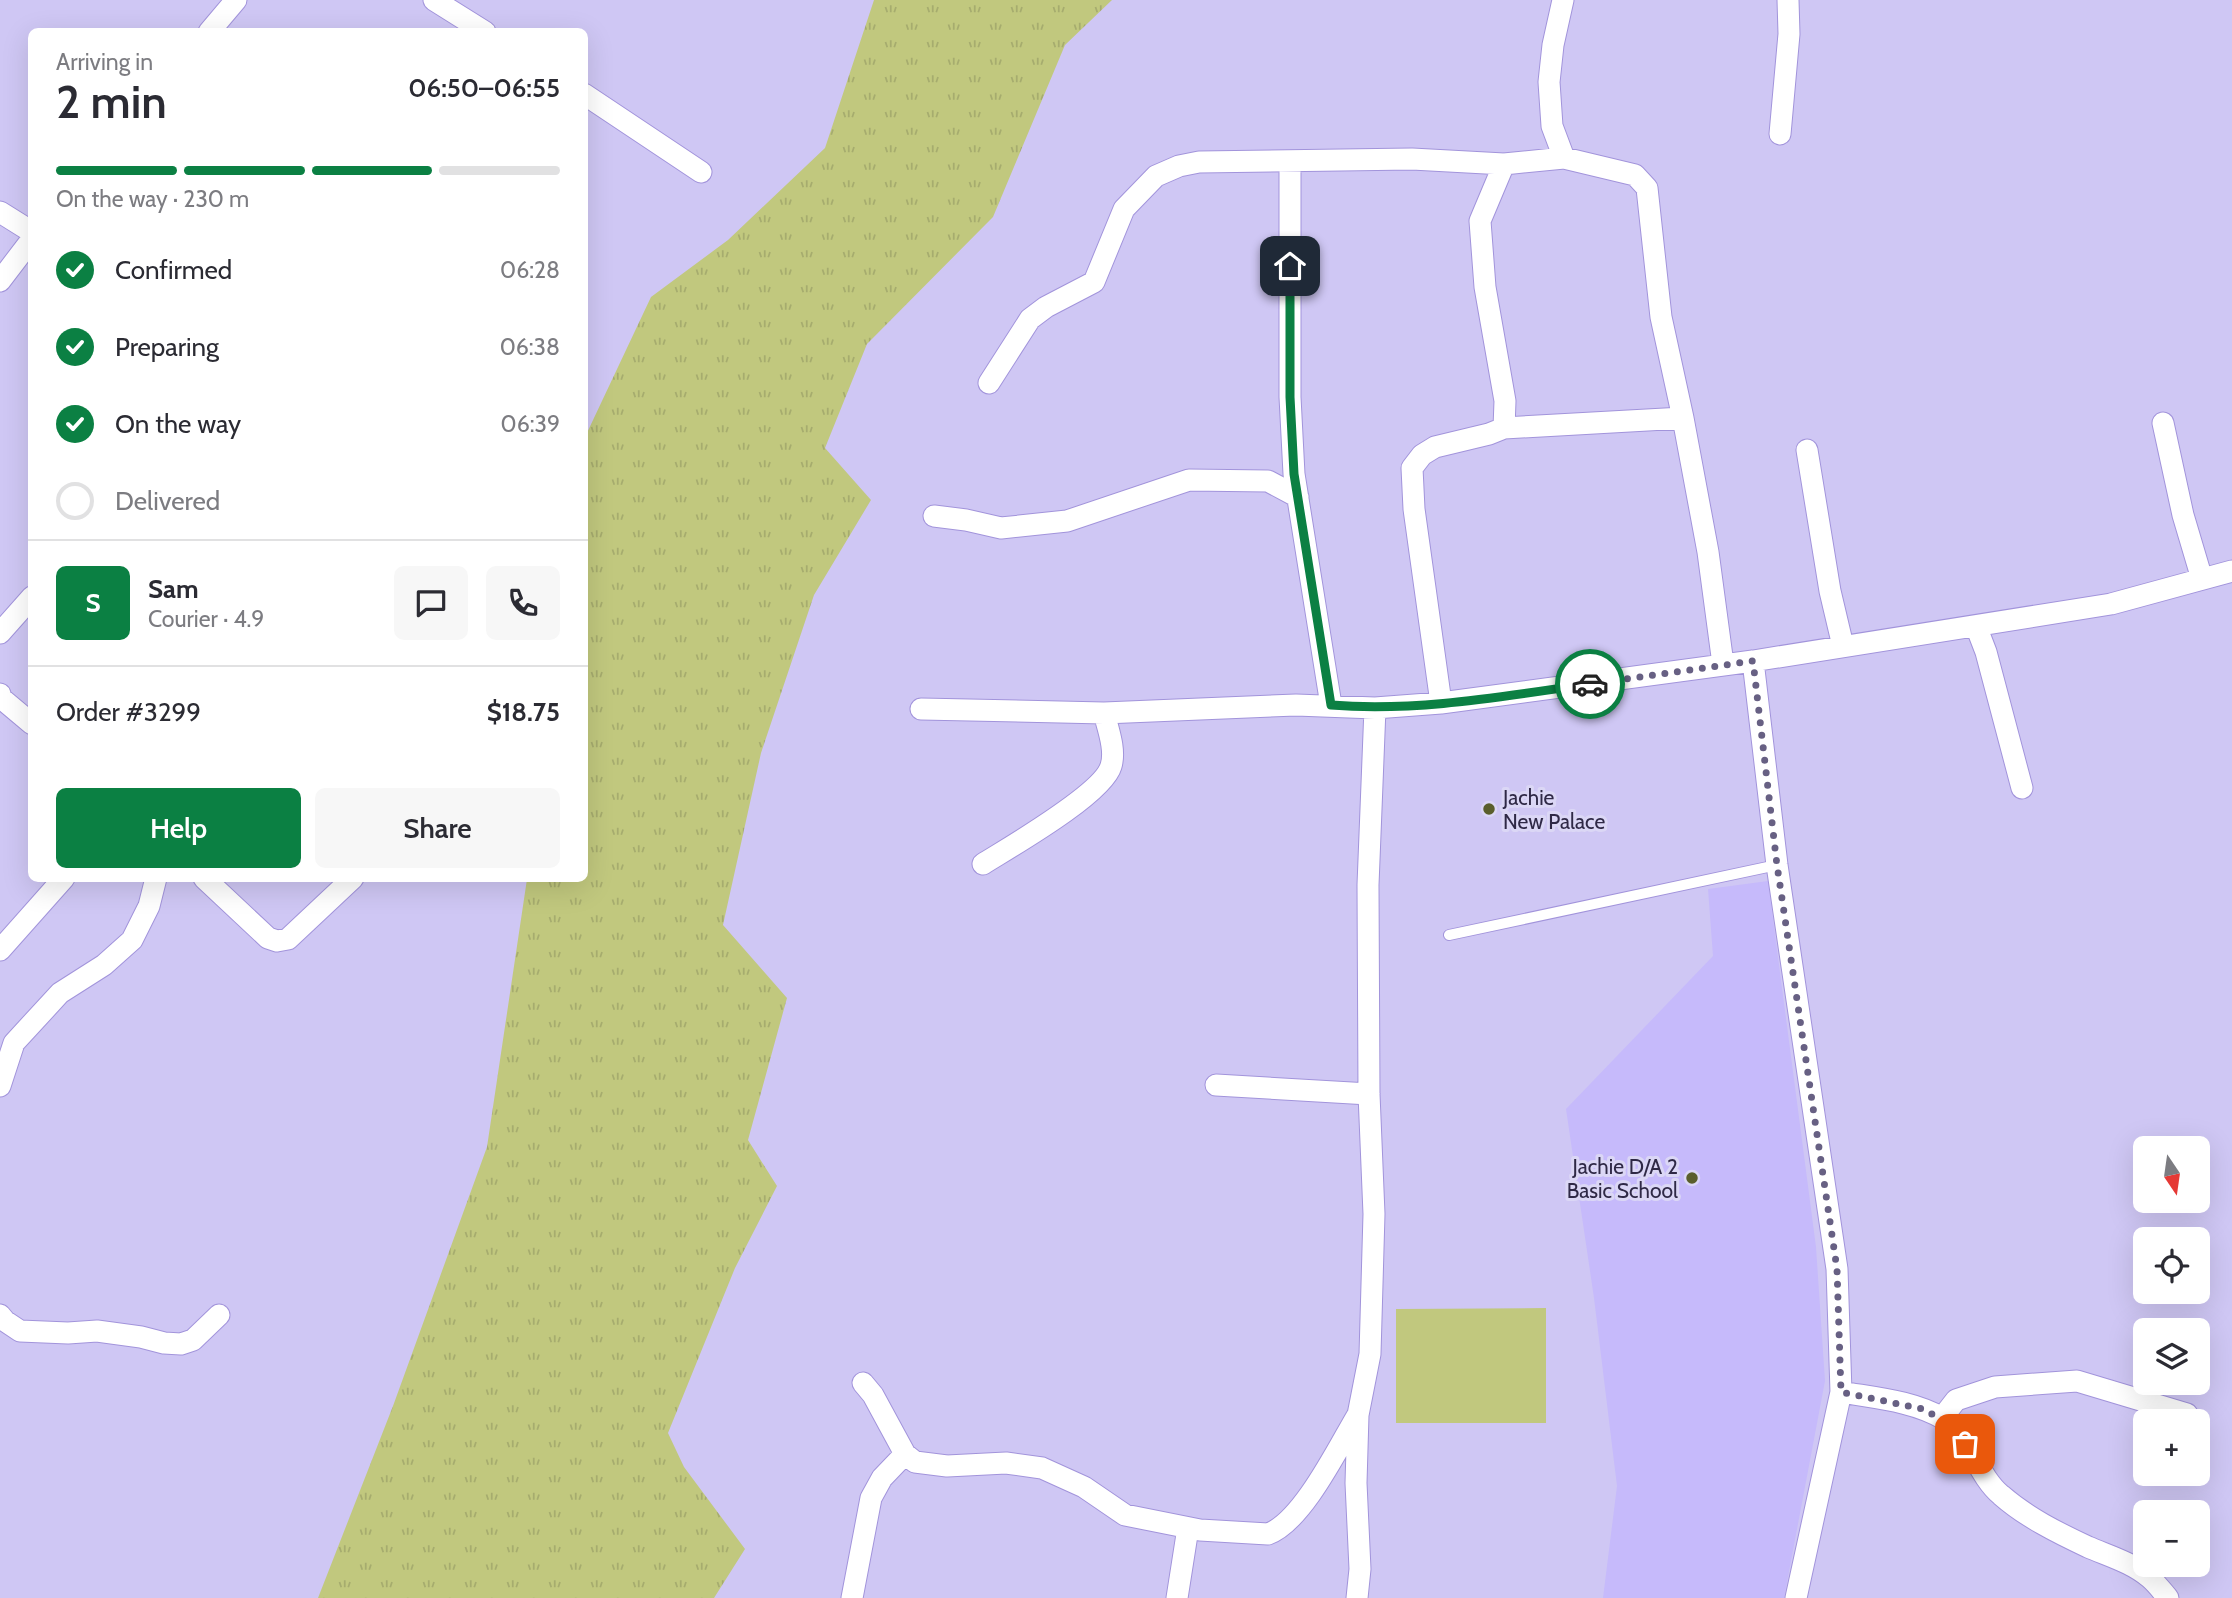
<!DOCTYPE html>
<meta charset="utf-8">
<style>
body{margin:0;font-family:Cabin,sans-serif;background:#f7f7f7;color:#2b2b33;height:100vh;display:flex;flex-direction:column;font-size:26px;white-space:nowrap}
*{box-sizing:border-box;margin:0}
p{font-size:23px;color:#7c7c81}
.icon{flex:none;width:38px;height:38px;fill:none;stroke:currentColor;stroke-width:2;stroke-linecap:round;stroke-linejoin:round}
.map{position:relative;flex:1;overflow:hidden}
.panel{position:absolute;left:28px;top:28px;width:560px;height:854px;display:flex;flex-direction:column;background:#fff;border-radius:10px;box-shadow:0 7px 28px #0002}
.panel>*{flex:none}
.needle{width:46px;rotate:167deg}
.controls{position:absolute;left:2133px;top:1136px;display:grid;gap:14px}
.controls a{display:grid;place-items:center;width:77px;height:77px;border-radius:10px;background:#fff;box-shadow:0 7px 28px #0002;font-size:35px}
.pin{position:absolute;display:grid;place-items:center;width:60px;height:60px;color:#fff;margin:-30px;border-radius:14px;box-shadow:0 4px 10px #0006}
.courier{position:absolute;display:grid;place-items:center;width:70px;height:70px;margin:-35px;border:5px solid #0b8043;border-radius:50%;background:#fff;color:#222;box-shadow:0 2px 9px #0007}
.overview em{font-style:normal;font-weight:600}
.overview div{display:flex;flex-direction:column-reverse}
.overview{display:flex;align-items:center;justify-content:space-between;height:119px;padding:0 28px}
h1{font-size:46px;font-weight:600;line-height:52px}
.bar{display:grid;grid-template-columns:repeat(4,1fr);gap:10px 7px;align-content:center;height:84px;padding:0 28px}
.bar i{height:9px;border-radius:5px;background:#e1e1e2}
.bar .selected{background:#0b8043}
.bar p{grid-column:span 4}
.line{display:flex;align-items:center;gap:18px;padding:0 28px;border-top:2px solid #e1e1e2}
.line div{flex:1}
.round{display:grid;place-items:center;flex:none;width:74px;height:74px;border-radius:10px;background:#f7f7f7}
ol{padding:0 28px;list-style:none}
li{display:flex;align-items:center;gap:21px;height:77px}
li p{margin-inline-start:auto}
li .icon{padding:7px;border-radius:50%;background:#0b8043;color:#fff;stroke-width:4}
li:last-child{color:#7c7c81}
li i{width:38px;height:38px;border:4px solid #e1e1e2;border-radius:50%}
.button{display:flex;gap:14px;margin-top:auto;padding:14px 28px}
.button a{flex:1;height:80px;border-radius:10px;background:#0b8043;color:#fff;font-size:28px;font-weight:600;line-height:80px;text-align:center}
.button a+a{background:#f7f7f7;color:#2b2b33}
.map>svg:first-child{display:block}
.built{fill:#c6bafb}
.grass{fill:url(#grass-tufts)}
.green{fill:#c1c87e}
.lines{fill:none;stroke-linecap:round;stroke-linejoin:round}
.lane-casing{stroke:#a294db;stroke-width:12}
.street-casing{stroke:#a294db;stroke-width:23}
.lane{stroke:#fff;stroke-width:10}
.street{stroke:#fff;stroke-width:21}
.done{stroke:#676083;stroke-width:7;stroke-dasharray:0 12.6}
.route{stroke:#0b8043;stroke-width:9}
.poi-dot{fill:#5a5e2c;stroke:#dbd7f5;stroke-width:2.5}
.labels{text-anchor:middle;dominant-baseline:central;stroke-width:6;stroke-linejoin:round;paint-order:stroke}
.poi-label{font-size:21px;fill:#2f2946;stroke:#dbd7f5;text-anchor:start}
</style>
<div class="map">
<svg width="2232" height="1598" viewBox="0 0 2232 1598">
<defs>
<pattern id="grass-tufts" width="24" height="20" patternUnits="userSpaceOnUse" patternTransform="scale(1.75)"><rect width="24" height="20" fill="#c1c87e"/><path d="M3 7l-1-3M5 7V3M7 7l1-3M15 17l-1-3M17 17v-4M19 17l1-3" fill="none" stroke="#a6ac6e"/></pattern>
</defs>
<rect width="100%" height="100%" fill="#cfc7f4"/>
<path class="built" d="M1768,881L1816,1247L1825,1381L1784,1598H1603L1617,1486L1594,1298L1566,1109L1713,956L1708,889Z"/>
<path class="grass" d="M874,0H1112L1065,45L993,217L867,344L825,448L871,500L814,595L761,753L723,925L787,998L748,1140L777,1186L735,1268L668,1433L684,1467L745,1549L714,1598H318L393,1406L487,1147L527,879L584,878L585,437L651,297L728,240L825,148Z"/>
<path class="green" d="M1546,1308V1423H1396V1309Z"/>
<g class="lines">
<defs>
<path id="lane" d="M1449,935L1777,865"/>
<path id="street" d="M434,0L485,32
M1563,0L1553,45L1549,82L1552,126L1564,158
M209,32L236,0
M584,94L701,172
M1780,134L1789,34L1788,0
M1290,161V397L1294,474L1331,705
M0,212L32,232
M0,281L32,239
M989,383L1030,319L1046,307L1094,282L1124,209L1156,176L1179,166L1199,162L1412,159L1504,164L1564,158L1635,175L1647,188L1661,317L1683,418L1708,552L1723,664
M2163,423L2183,515L2202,579
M1504,428L1683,418
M1807,450L1830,591L1843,646
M934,516L966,520L1001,528L1067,521L1189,480L1268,481L1298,497
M1976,626L1986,652L2022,788
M0,633L32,597
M1753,661L1777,865L1837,1269L1841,1392L1796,1598
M0,694L1,698L32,724
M1441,703L1414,509L1412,468L1422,455L1435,447L1489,434L1504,428L1505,401L1485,287L1480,221L1504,164
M921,709L1104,713L1296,705L1375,708L1441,703L1753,661L2111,604L2232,571
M983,864C1010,847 1103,794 1111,766C1116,750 1108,729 1104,713
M204,878L268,938L277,941L288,939L353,878
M0,950L64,878
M1216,1085L1369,1094
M0,1086L14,1043L60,993L104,965L132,940L149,906L156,878
M0,1315L5,1321L20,1331L68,1333L97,1331L141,1337L164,1343L181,1344L193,1340L219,1315
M863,1383L873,1395L905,1454L915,1462L947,1466L1006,1463L1042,1468L1084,1487L1125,1515L1200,1530L1268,1534C1302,1522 1338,1448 1357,1416
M1841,1392C1875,1398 1914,1401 1944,1419C1969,1435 1977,1475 2001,1495C2026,1517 2058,1533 2088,1547C2109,1556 2133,1563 2150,1578C2157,1584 2162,1591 2168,1598
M1942,1418L1956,1400L1995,1387L2077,1381L2187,1414
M852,1598L871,1498L882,1478L905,1454
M1177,1598L1188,1528
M1357,1598L1360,1569L1356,1483L1358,1415L1370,1354L1374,1214L1369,1094L1368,885L1375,708"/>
</defs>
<use href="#lane" class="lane-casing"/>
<use href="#street" class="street-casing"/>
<use href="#lane" class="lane"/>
<use href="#street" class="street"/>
</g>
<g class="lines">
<path class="done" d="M1590,684L1753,661L1777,865L1837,1269L1841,1392L1923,1409L1955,1427L1965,1444"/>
<path class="route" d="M1290,266V397L1294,474L1331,705C1418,712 1505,696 1590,684"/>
</g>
<g class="poi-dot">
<circle cx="1489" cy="809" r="7"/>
<circle cx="1692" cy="1178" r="7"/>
</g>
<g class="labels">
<g class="poi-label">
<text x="1503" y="797">Jachie<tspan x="1503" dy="24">New Palace</tspan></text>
<text x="1678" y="1166" text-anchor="end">Jachie D/A 2<tspan x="1678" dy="24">Basic School</tspan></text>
</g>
</g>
</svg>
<div class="controls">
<a><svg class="needle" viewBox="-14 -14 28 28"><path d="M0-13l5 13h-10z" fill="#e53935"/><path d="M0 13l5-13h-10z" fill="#7c7c81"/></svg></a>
<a><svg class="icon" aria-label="locate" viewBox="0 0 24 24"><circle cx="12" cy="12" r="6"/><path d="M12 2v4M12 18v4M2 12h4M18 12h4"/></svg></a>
<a><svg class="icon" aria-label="layers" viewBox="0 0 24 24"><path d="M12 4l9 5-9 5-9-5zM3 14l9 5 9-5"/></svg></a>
<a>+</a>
<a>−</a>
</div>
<div class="pin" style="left:1965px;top:1444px;background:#ea580c"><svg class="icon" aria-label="bag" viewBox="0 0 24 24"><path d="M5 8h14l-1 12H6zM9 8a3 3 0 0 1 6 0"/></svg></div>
<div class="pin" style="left:1290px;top:266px;background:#1f2937"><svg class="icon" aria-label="home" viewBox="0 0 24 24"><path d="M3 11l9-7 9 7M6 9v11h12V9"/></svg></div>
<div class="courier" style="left:1590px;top:684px"><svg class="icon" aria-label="car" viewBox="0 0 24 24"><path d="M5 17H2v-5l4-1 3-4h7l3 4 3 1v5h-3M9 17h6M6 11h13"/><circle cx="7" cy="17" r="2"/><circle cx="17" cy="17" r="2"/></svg></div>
<section class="panel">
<div class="overview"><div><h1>2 min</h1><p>Arriving in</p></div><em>06:50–06:55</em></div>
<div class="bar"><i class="selected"></i><i class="selected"></i><i class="selected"></i><i></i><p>On the way · 230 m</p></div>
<ol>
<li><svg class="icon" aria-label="check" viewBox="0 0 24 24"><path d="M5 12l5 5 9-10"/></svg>Confirmed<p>06:28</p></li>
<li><svg class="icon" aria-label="check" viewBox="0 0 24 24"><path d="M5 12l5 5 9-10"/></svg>Preparing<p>06:38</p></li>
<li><svg class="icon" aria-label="check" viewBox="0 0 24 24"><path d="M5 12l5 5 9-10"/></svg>On the way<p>06:39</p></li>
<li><i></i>Delivered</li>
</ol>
<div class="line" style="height:126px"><b class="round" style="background:#0b8043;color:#fff">S</b><div><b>Sam</b><p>Courier · 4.9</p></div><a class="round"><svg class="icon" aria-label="chat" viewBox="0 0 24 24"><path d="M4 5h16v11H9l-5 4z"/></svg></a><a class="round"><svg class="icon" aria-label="phone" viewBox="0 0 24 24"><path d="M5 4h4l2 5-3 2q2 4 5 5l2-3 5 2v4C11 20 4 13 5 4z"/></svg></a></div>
<div class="line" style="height:91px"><div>Order #3299</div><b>$18.75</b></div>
<div class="button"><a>Help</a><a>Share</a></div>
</section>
</div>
